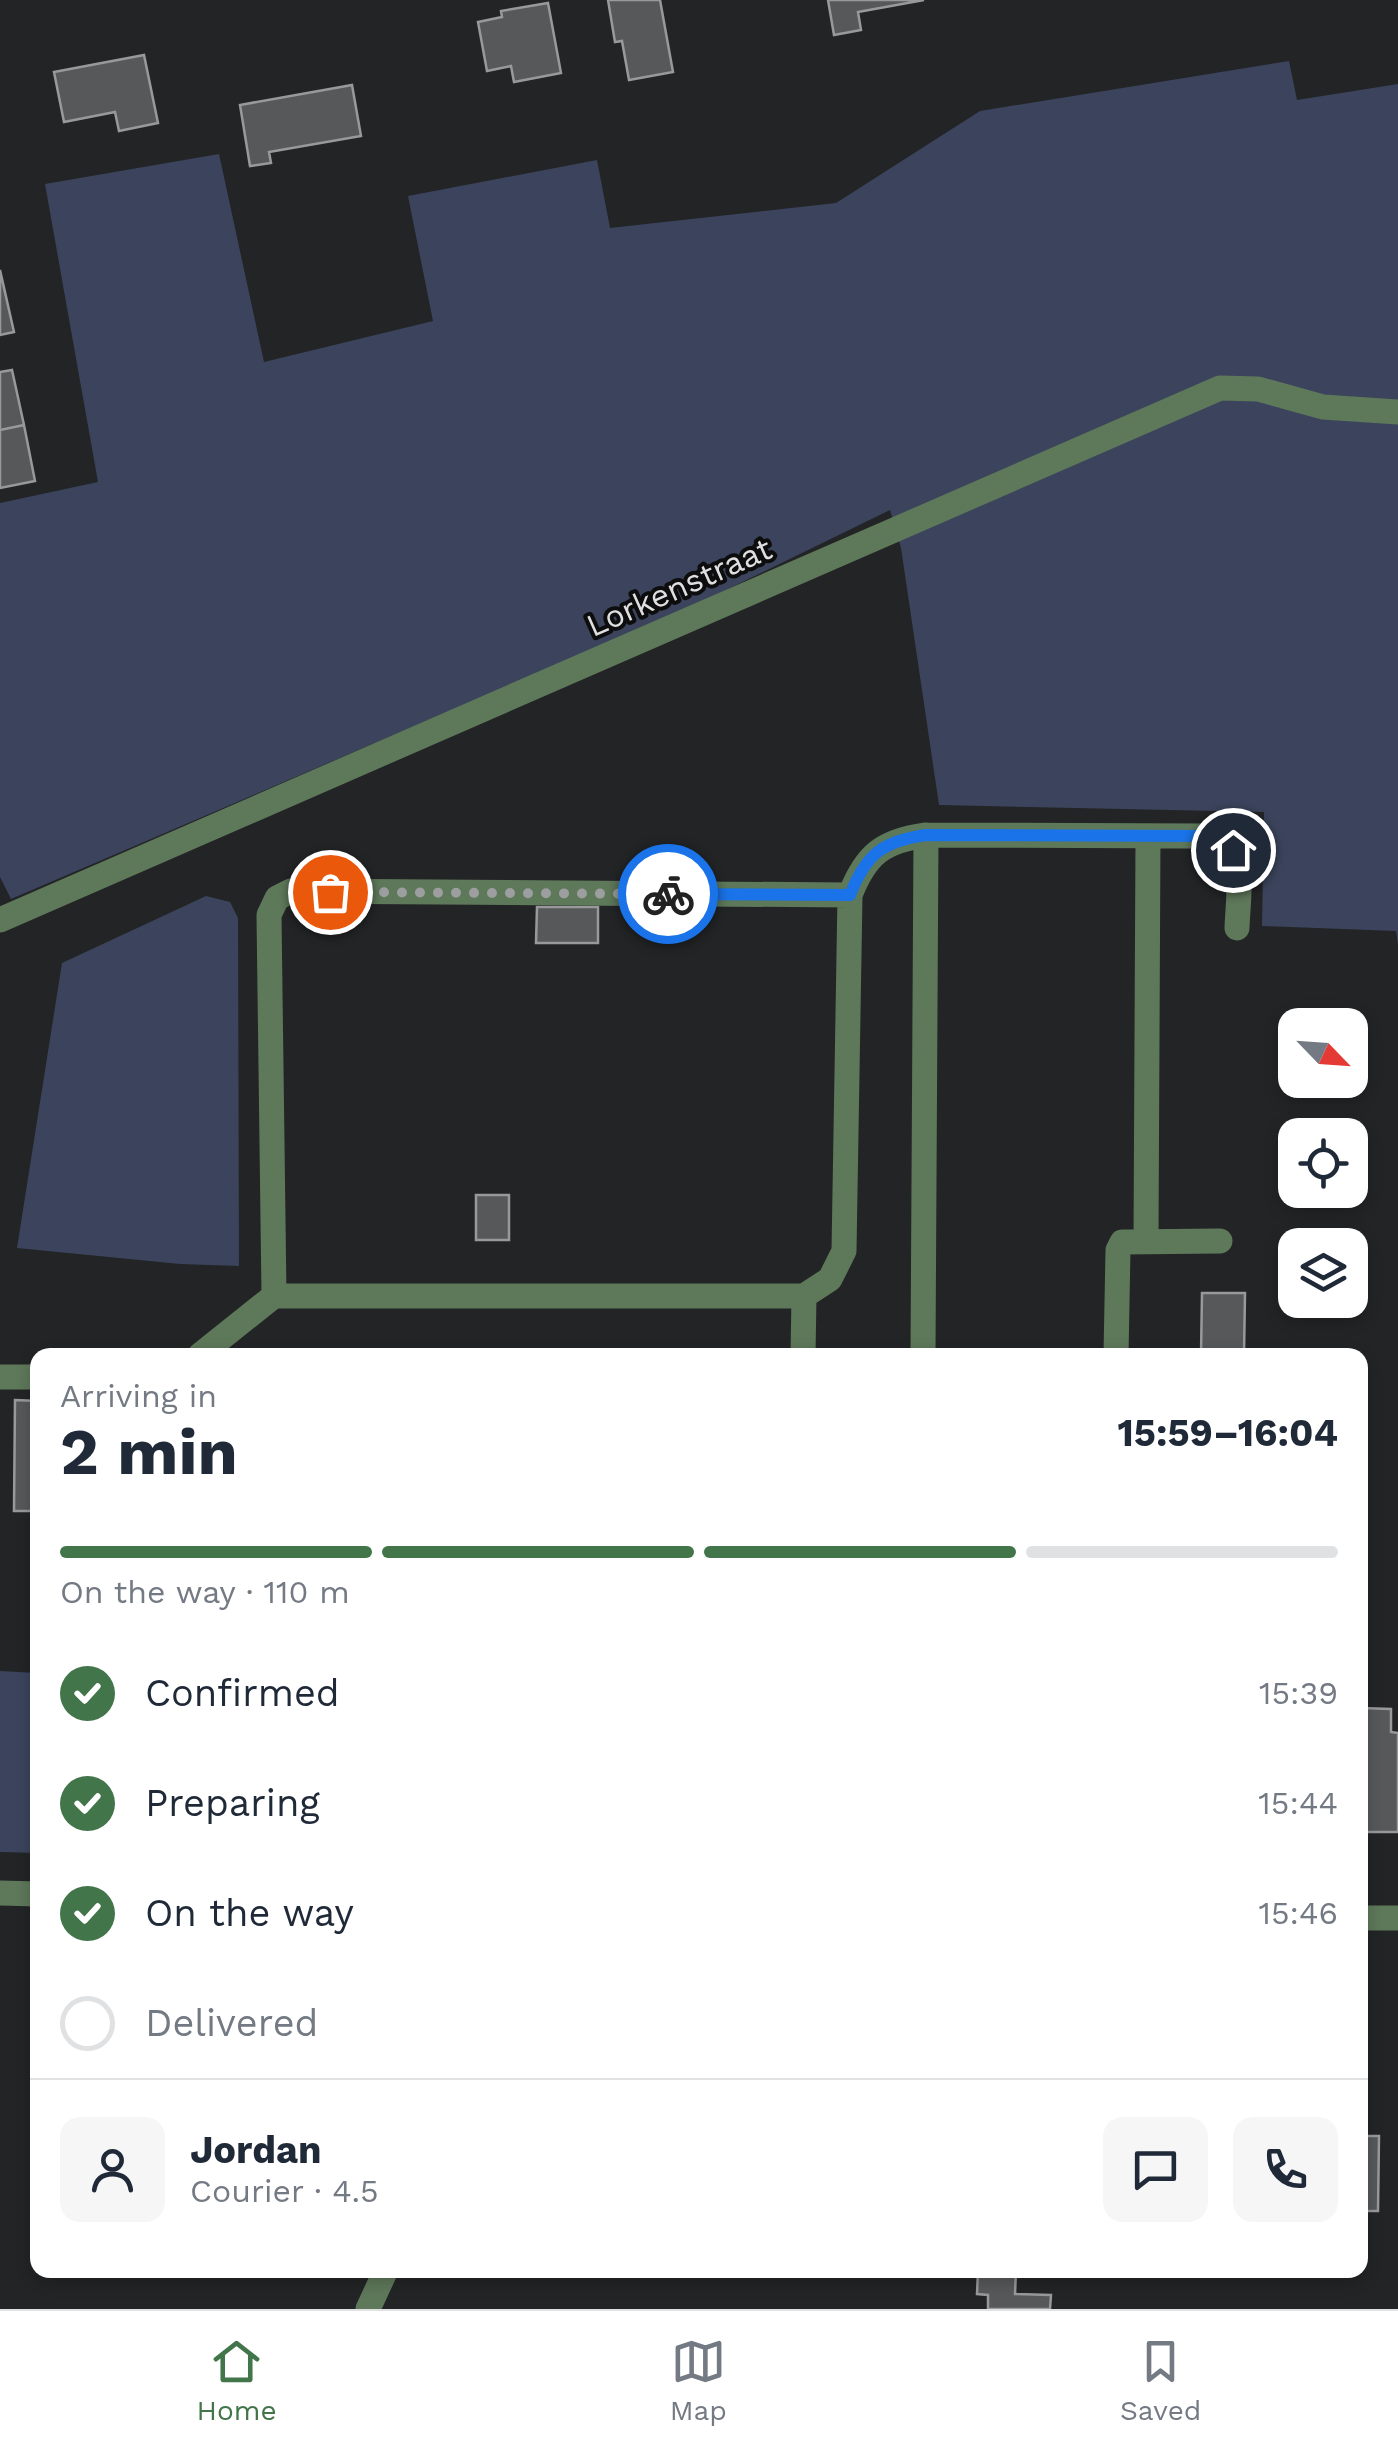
<!DOCTYPE html>
<meta charset="utf-8">
<style>
body{margin:0;font-family:"Work Sans",sans-serif;background:#f6f6f7;color:#1f2937;height:100vh;display:flex;flex-direction:column;font-size:38px;white-space:nowrap}
*{box-sizing:border-box;margin:0}
p{font-size:32px;color:#747a83}
.icon{flex:none;width:55px;height:55px;fill:none;stroke:currentColor;stroke-width:2;stroke-linecap:round;stroke-linejoin:round}
.map{position:relative;flex:1;overflow:hidden}
.sheet{position:absolute;left:30px;top:1348px;width:1338px;height:930px;display:flex;flex-direction:column;background:#fff;border-radius:20px;box-shadow:0 5px 15px #0003}
.sheet>*{flex:none}
.needle{width:65px;rotate:115deg}
.buttons{position:absolute;left:1278px;top:1008px;display:grid;gap:20px}
.buttons a{display:grid;place-items:center;width:90px;height:90px;border-radius:20px;background:#fff;box-shadow:0 5px 15px #0003;font-size:50px}
.pin{position:absolute;display:grid;place-items:center;width:85px;height:85px;color:#fff;margin:-42px;border:5px solid #fff;border-radius:50%;box-shadow:0 2px 10px #0007}
.courier{position:absolute;display:grid;place-items:center;width:100px;height:100px;margin:-50px;border:8px solid #1a73e8;border-radius:50%;background:#fff;color:#222;box-shadow:0 2px 12px #0007}
.headline em{font-style:normal;font-weight:700}
.headline div{display:flex;flex-direction:column-reverse}
.headline{display:flex;align-items:center;justify-content:space-between;height:170px;padding:0 30px}
h1{font-size:65px;font-weight:700;line-height:75px}
.bar{display:grid;grid-template-columns:repeat(4,1fr);gap:15px 10px;align-content:center;height:120px;padding:0 30px}
.bar i{height:12px;border-radius:8px;background:#e0e1e3}
.bar .selected{background:#42754a}
.bar p{grid-column:span 4}
.line{display:flex;align-items:center;gap:25px;padding:0 30px;border-top:2px solid #e0e1e3}
.line div{flex:1}
.round{display:grid;place-items:center;flex:none;width:105px;height:105px;border-radius:20px;background:#f6f6f7}
ol{padding:0 30px;list-style:none}
li{display:flex;align-items:center;gap:30px;height:110px}
li p{margin-inline-start:auto}
li .icon{padding:10px;border-radius:50%;background:#42754a;color:#fff;stroke-width:4}
li:last-child{color:#747a83}
li i{width:55px;height:55px;border:5px solid #e0e1e3;border-radius:50%}
.tabs{display:flex;justify-content:space-around;align-items:center;height:140px;border-top:2px solid #e0e1e3;background:#fff;font-size:28px;color:#747a83}
.tabs a{display:grid;justify-items:center;gap:5px}
.tabs .selected{color:#42754a}
.map>svg:first-child{display:block}
.green{fill:#3b445c}
.building{fill:#57585a;stroke:#98999b;stroke-width:2.5}
.lines{fill:none;stroke-linecap:round;stroke-linejoin:round}
.minor{stroke:#5e785a;stroke-width:25}
.done{stroke:#9d9ea0;stroke-width:10;stroke-dasharray:0 18}
.route{stroke:#1a73e8;stroke-width:12}
.labels{text-anchor:middle;dominant-baseline:central;stroke-width:8;stroke-linejoin:round;paint-order:stroke}
.street-label{font-size:32px;fill:#dfdfe1;stroke:#0d0d0e}
</style>
<div class="map">
<svg width="1398" height="2309" viewBox="0 0 1398 2309">
<rect width="100%" height="100%" fill="#232426"/>
<path class="green" d="M1289,61L1297,100L1398,84V944L1396,931L1262,926L1264,812L939,805L901,548L890,510L687,609L11,899L0,877V503L98,482L45,184L219,154L264,362L433,321L408,196L597,160L610,228L836,203L980,111Z
M206,896L230,902L238,918L239,1266L180,1264L17,1248L62,963Z
M0,1671L37,1673V1853L0,1852Z"/>
<path class="building" d="M608,0H660L673,72L629,80L622,41L615,42Z
M828,0H924L858,12L861,30L834,35Z
M548,3L561,73L514,82L511,66L487,71L478,22L502,17L501,11Z
M144,55L158,123L119,131L115,112L64,122L54,72Z
M352,85L361,136L269,152L271,163L250,166L240,105Z
M0,270L14,332L0,335Z
M12,370L24,425L0,430V372Z
M24,425L35,481L0,488V430Z
M537,907H598V943H536Z
M476,1195H509V1240H476Z
M1202,1293H1245L1244,1355H1201Z
M15,1400L38,1401V1511H14Z
M1360,1708L1391,1709V1732L1398,1733V1832H1360Z
M1360,2136H1379L1378,2211H1360Z
M978,2270H1016L1015,2294L1051,2295L1050,2309H988V2295L977,2294Z"/>
<g class="lines">
<path class="minor" d="M0,920L1220,388L1258,389L1323,407L1398,412
M1146,1240L1148,836
M274,1296H804L830,1279L844,1251L850,895C866,854 883,841 926,835L1208,836C1249,848 1238,893 1237,928
M200,1355L274,1296L269,915L277,898L291,891L850,895
M803,1355L804,1296
M923,1355L926,835
M1116,1355L1118,1250L1122,1242L1220,1241
M0,1377H38
M0,1893L38,1894
M1360,1918H1398
M368,2309L386,2270"/>
</g>
<g class="lines">
<path class="done" d="M330,892L668,894"/>
<path class="route" d="M668,894L850,895C866,854 883,841 926,835L1208,836L1222,840L1233,850"/>
</g>
<g class="labels">
<g class="street-label">
<text transform="translate(679 587) rotate(-24)">Lorkenstraat</text>
</g>
</g>
</svg>
<div class="buttons">
<a><svg class="needle" viewBox="-14 -14 28 28"><path d="M0-13l5 13h-10z" fill="#e53935"/><path d="M0 13l5-13h-10z" fill="#747a83"/></svg></a>
<a><svg class="icon" aria-label="locate" viewBox="0 0 24 24"><circle cx="12" cy="12" r="6"/><path d="M12 2v4M12 18v4M2 12h4M18 12h4"/></svg></a>
<a><svg class="icon" aria-label="layers" viewBox="0 0 24 24"><path d="M12 4l9 5-9 5-9-5zM3 14l9 5 9-5"/></svg></a>
</div>
<div class="pin" style="left:330px;top:892px;background:#ea580c"><svg class="icon" aria-label="bag" viewBox="0 0 24 24"><path d="M5 8h14l-1 12H6zM9 8a3 3 0 0 1 6 0"/></svg></div>
<div class="pin" style="left:1233px;top:850px;background:#1f2937"><svg class="icon" aria-label="home" viewBox="0 0 24 24"><path d="M3 11l9-7 9 7M6 9v11h12V9"/></svg></div>
<div class="courier" style="left:668px;top:894px"><svg class="icon" aria-label="bike" viewBox="0 0 24 24"><circle cx="6" cy="16" r="4"/><circle cx="18" cy="16" r="4"/><path d="M6 16l4-8h5l3 8M10 8l3 8H6M13 5h3"/></svg></div>
<section class="sheet">
<div class="headline"><div><h1>2 min</h1><p>Arriving in</p></div><em>15:59–16:04</em></div>
<div class="bar"><i class="selected"></i><i class="selected"></i><i class="selected"></i><i></i><p>On the way · 110 m</p></div>
<ol>
<li><svg class="icon" aria-label="check" viewBox="0 0 24 24"><path d="M5 12l5 5 9-10"/></svg>Confirmed<p>15:39</p></li>
<li><svg class="icon" aria-label="check" viewBox="0 0 24 24"><path d="M5 12l5 5 9-10"/></svg>Preparing<p>15:44</p></li>
<li><svg class="icon" aria-label="check" viewBox="0 0 24 24"><path d="M5 12l5 5 9-10"/></svg>On the way<p>15:46</p></li>
<li><i></i>Delivered</li>
</ol>
<div class="line" style="height:180px"><a class="round"><svg class="icon" aria-label="person" viewBox="0 0 24 24"><circle cx="12" cy="8" r="4"/><path d="M4 21q1-7 8-7t8 7"/></svg></a><div><b>Jordan</b><p>Courier · 4.5</p></div><a class="round"><svg class="icon" aria-label="chat" viewBox="0 0 24 24"><path d="M4 5h16v11H9l-5 4z"/></svg></a><a class="round"><svg class="icon" aria-label="phone" viewBox="0 0 24 24"><path d="M5 4h4l2 5-3 2q2 4 5 5l2-3 5 2v4C11 20 4 13 5 4z"/></svg></a></div>
</section>
</div>
<nav class="tabs">
<a class="selected"><svg class="icon" aria-label="home" viewBox="0 0 24 24"><path d="M3 11l9-7 9 7M6 9v11h12V9"/></svg>Home</a>
<a><svg class="icon" aria-label="map" viewBox="0 0 24 24"><path d="M3 6l6-2 6 2 6-2v14l-6 2-6-2-6 2zM9 4v14M15 6v14"/></svg>Map</a>
<a><svg class="icon" aria-label="saved" viewBox="0 0 24 24"><path d="M7 4h10v16l-5-4-5 4z"/></svg>Saved</a>
</nav>
